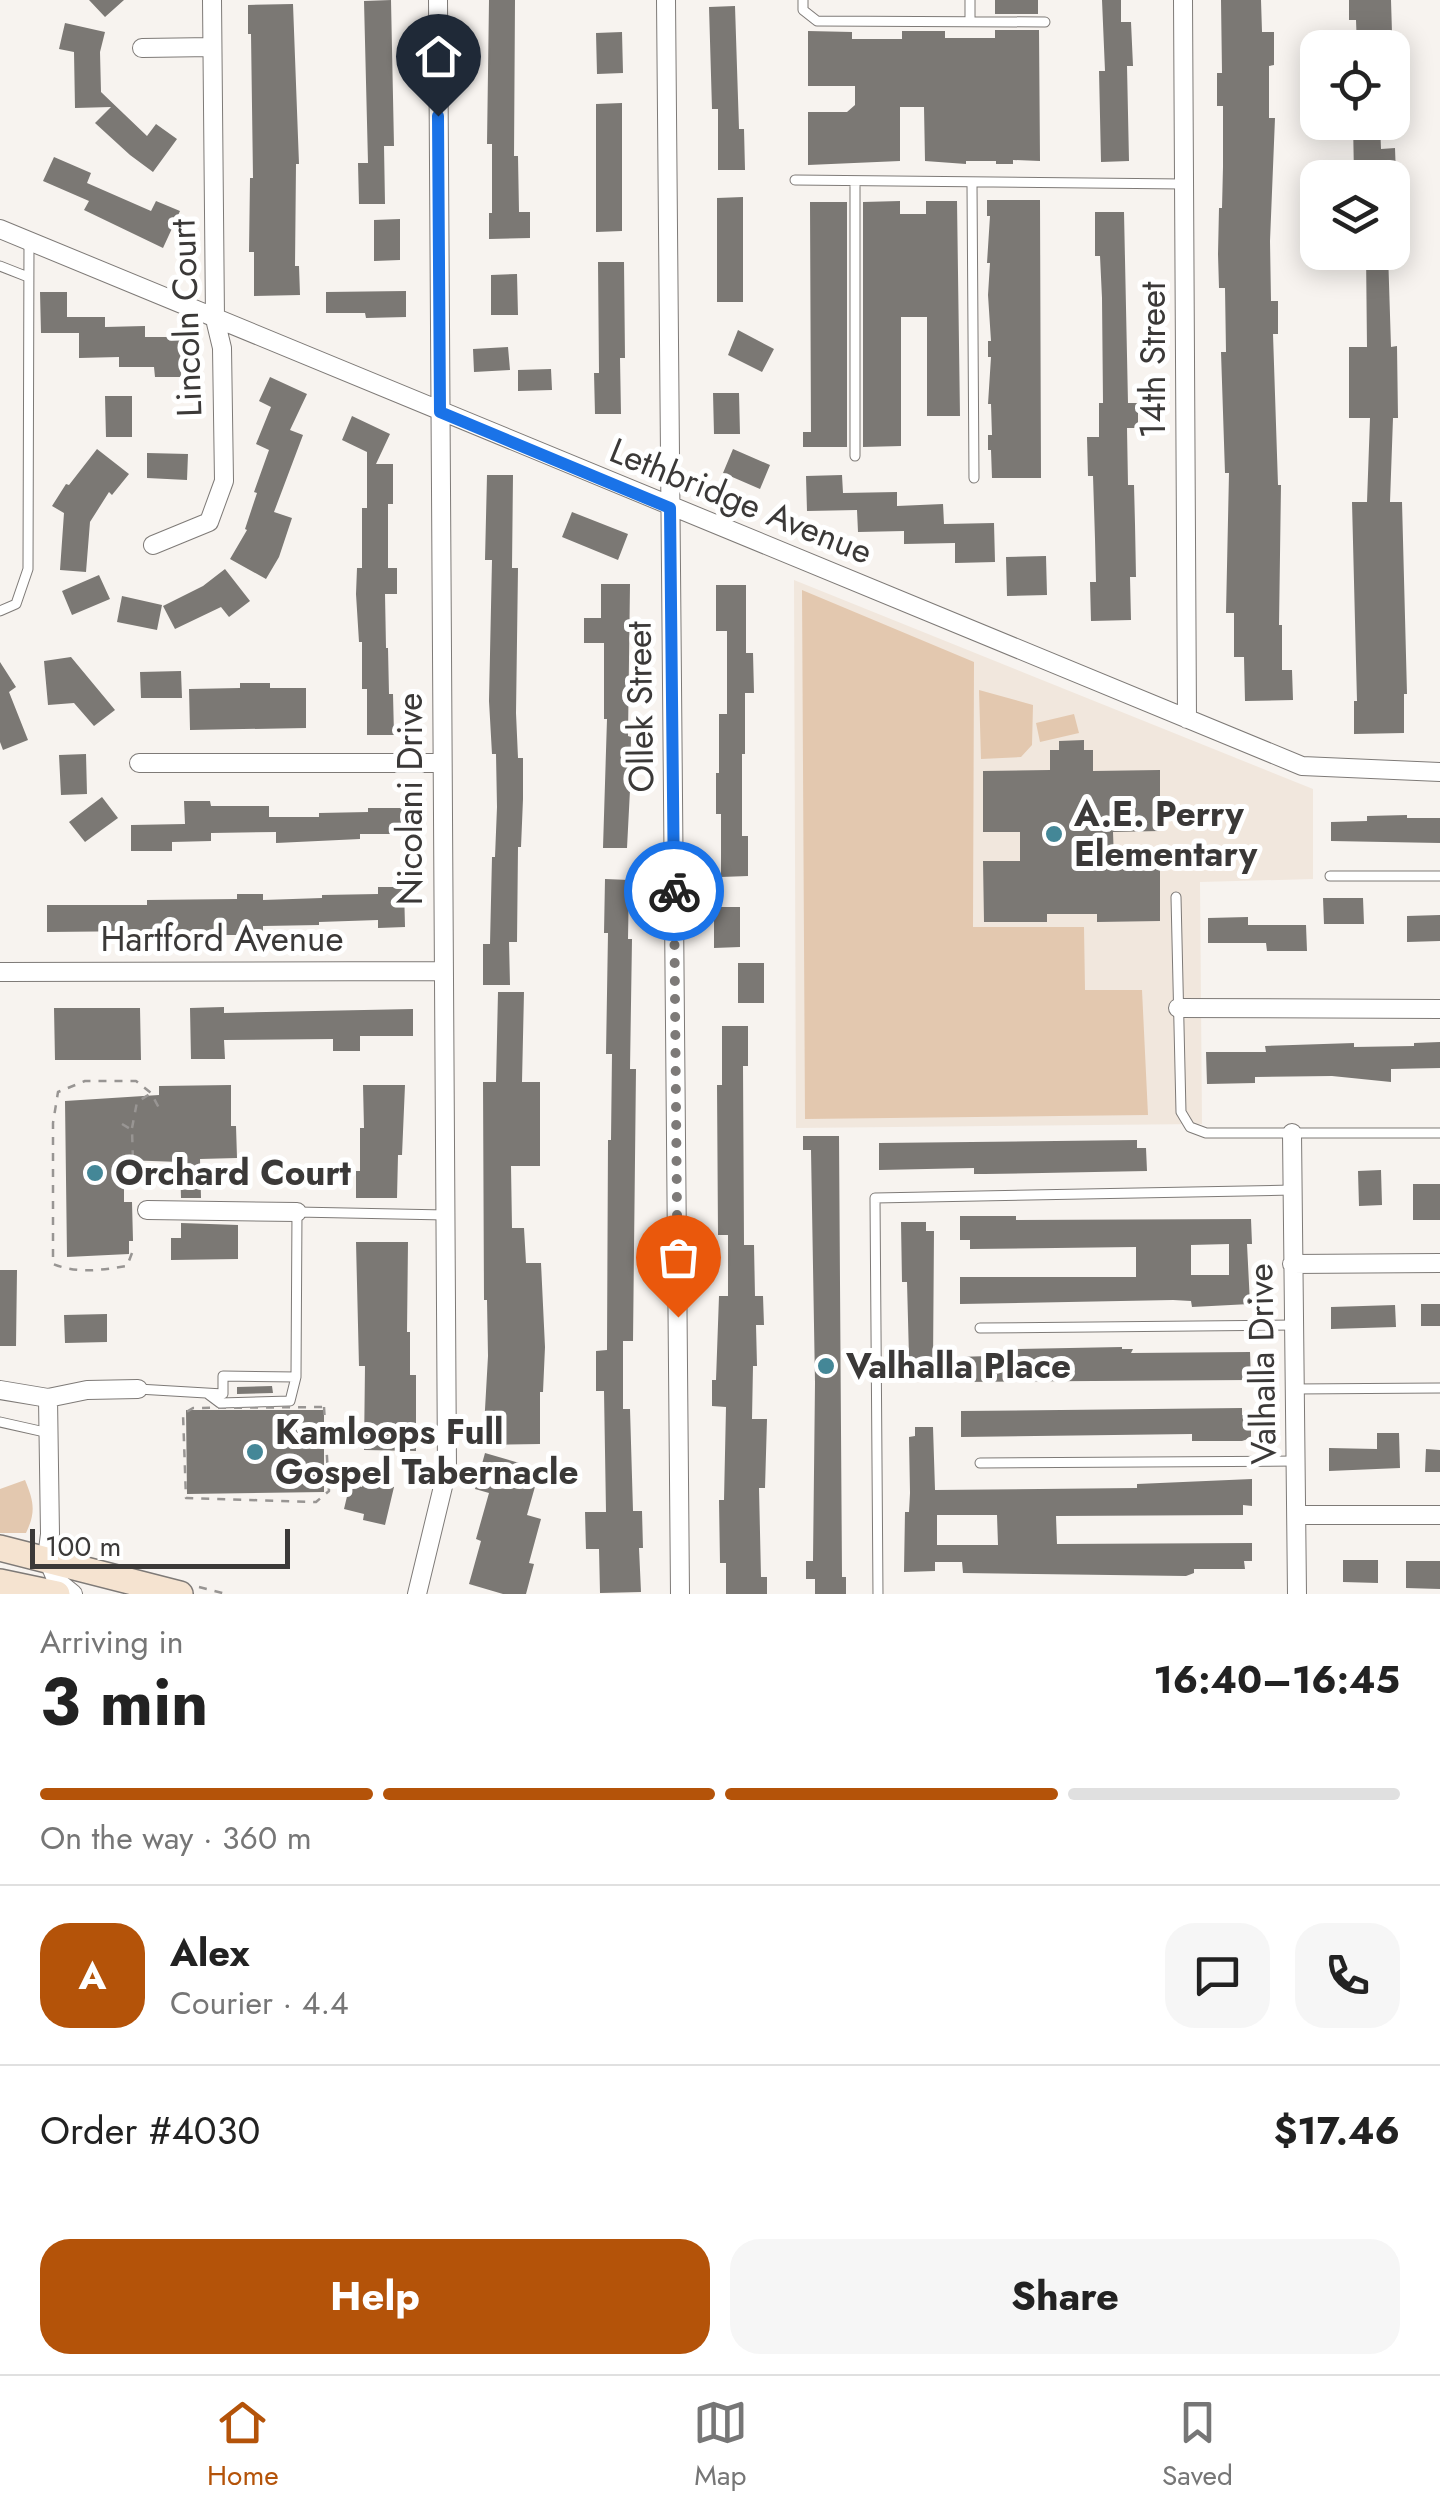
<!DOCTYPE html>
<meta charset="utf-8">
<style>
body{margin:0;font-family:Jost,sans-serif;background:#f6f6f6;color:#222;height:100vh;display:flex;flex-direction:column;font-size:38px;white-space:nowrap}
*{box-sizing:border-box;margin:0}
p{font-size:32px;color:#767676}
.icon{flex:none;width:55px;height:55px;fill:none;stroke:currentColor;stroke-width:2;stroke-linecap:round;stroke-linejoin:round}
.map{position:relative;height:1594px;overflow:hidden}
.sheet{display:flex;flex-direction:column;background:#fff;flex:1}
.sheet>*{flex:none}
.controls{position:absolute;left:1300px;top:30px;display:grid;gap:20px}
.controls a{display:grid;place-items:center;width:110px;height:110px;border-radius:20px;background:#fff;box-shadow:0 5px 25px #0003;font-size:50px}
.scale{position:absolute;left:30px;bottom:25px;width:260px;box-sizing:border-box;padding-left:10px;border:5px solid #3b3938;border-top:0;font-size:28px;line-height:35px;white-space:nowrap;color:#3b3938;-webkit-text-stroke:8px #fff;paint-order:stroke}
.pin{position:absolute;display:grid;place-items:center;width:85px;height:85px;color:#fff;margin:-102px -42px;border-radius:50% 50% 50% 0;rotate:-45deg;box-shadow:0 0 10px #0007}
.pin .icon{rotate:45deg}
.courier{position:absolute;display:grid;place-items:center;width:100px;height:100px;margin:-50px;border:8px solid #1a73e8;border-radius:50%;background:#fff;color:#222;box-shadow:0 2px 12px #0007}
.summary em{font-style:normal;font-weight:700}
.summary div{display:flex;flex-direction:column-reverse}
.summary{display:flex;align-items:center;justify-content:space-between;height:170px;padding:0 40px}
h1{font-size:65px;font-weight:700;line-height:75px}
.bar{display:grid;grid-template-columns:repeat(4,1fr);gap:15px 10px;align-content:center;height:120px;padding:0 40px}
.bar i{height:12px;border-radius:8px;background:#e0e0e0}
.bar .on{background:#b45309}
.bar p{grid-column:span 4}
.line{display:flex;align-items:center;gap:25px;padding:0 40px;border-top:2px solid #e0e0e0}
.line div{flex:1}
.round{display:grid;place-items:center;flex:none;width:105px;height:105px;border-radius:30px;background:#f6f6f6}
.cta{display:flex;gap:20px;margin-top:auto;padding:20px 40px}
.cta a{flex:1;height:115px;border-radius:30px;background:#b45309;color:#fff;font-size:40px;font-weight:700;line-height:115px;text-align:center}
.cta a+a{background:#f6f6f6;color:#222}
.tab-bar{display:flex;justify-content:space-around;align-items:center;height:140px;border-top:2px solid #e0e0e0;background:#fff;font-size:28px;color:#767676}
.tab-bar a{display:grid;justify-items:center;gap:5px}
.tab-bar .on{color:#b45309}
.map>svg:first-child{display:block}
.built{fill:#f1e7dd}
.green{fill:#e3c8af}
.building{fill:#7b7874;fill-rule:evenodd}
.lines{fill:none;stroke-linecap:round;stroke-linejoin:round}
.lane-casing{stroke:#7e7a77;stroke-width:11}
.street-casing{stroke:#7e7a77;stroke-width:20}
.secondary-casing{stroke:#7e7a77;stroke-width:28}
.path{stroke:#989593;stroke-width:2.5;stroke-dasharray:8 8;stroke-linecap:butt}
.lane{stroke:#fff;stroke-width:9}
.street{stroke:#fff;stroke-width:18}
.secondary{stroke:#f5e3d0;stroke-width:25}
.done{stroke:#7d7a78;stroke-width:10;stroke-dasharray:0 18}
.route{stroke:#1a73e8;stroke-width:12}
.poi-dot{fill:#448797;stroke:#fff;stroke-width:4}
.labels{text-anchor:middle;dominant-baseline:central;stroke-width:10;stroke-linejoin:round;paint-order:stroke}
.street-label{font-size:35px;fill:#3b3938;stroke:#fff}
.poi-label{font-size:35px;font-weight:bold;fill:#3b3938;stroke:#fff;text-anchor:start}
</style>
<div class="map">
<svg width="1440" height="1594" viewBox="0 0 1440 1594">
<rect width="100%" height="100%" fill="#f7f3ef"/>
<path class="built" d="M794,580L1313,789V879L1200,882L1202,1124L796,1128Z"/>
<path class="green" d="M802,590L974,662L973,927H1084L1085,990H1142L1148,1115L805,1119Z
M979,690L1033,705L1032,745L1021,757L981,759Z
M1074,714L1079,733L1040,742L1036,723Z
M25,1480C34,1502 36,1512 26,1533H0V1489Z"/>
<path class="building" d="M89,0H124L105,17Z
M391,0L394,146H384L385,204H359L358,163H368L364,1Z
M489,0H515L514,156H518L519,212H530V238L489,239V213H492V144H487Z
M995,0H1038V14H995Z
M1102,0H1121V22H1131L1133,66H1127L1129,161L1101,162L1099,71H1105Z
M1221,0H1261L1262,32H1274V65L1269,66V118H1275L1270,241L1271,301H1278V334H1273L1278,485H1281L1279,625H1282V670H1292L1293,700L1245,701L1244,657H1234V613H1226L1229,473H1225L1221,352H1226L1225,288H1219L1218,254L1219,208H1222L1223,167V106H1217V73H1222Z
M1349,0H1391L1392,33H1399V48H1357L1356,20H1349Z
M293,4L299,164H296L295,266H299L300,295L254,296V252H249L250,178H253L251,34H248V5Z
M735,6L739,129H744L745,170H718V109H712L709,7Z
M65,23L105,32L100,52L101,92L147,136L156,124L177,139L153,172L130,155L95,123L111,107L75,108L74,52L59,49Z
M995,30H1039L1040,161L1013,160V164H996V161H966V164L925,161L924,107H900V161L808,165V112H847L855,105V86H808V31L852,32V39H902V31H945V38H995Z
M622,32L623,73L597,74L596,33Z
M622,103V231L596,232V104Z
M1353,122H1380L1381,149L1395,148L1396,176H1354Z
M54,157L91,173L87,183L151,211L156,201L180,211L163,248L84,210L89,201L43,181Z
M743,197V302H717V198Z
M987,200H1040L1041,478H992L991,450H988V435H992L991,404H988L991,357H988V341H991L988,295L990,263H987L990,216H987Z
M900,201V214H926V201H957L960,416H927V317H901V446L863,447V202Z
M810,202H847V447H803V432H811Z
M1095,212H1124L1128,403H1138V428H1127L1128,485H1134L1135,524L1136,577H1130L1131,620L1091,621L1090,582H1096L1095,539L1093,476H1088L1087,437H1099V403H1103L1102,298L1100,256H1095Z
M400,219V260L374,261V220Z
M1366,252H1388L1391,347L1397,346L1398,418H1393L1390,502H1402L1407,694H1404V733L1354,734V701H1357L1352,502H1367L1370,418H1349V347H1367Z
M598,262H624L625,358H620L621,414H595L594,373H599Z
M517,274L518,315H491V275Z
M406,291V317L366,318L365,313H326V292Z
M40,292H67V317H105V327L145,326V337H180L181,377H155L154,367H119V357L79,358V333H41Z
M738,330L774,349L762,372L728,355Z
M508,347L510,370L474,372L473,349Z
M551,369L552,390L518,391V370Z
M270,377L307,394L290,430L303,435L274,512L292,518L279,557L266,579L230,559L247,530L245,529L257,493L254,492L269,450L256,444L271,407L259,401Z
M713,393H739L740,434H714Z
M105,396H132V437H106Z
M352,416L390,434L376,464H393V504H388V568H397V594H385L386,648H388L389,694H393L394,735H367V689H362V642H359L356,594L357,568H362V508H367V452L342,440Z
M97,449L129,474L112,495L109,492L90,522L86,572L60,570L64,513L52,506L66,484L69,485Z
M733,449L770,465L760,489L723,473Z
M147,453L188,454L187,480L147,478Z
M487,475H513L512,568H518L516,713L518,758H523V799L521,847H518L517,942H509L510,985H483V944H490L492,857H495L497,807L496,754H492L489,701L492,560H485Z
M842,475L843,493L897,492V506L943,504L944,524L994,523L995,562L955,563V543L904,544V531L858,532L857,510L807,511L806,476Z
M572,512L628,534L618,560L562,537Z
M1046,556L1047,595L1007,596L1006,557Z
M225,569L250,601L229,617L221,607L175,629L163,606L203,586Z
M99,575L110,599L72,615L62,591Z
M601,584H630L628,736L631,737L630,790L627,848H603L607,719H604V643H584V618H601Z
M716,585H746V653H753L754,693H745V754H742V836H748V876L721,877V814H716V773H719V714H727V631H716Z
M122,596L162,605L157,630L117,622Z
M71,657L115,710L94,726L74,703L48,705L44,661Z
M0,662L16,687L9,692L28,740L3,750L0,742Z
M181,671L182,698H141L140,672Z
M240,683H270V688H306V728L190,730L189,689L240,688Z
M1084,740V750H1093V771L1160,770V831L1113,832L1114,861H1160V921L1097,922V914H1047V922H984L983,861H1020V832H983V771L1050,770V750H1059V741Z
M86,754L87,794L61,795L59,755Z
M102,797L118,818L85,842L69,822Z
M184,801H210L211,806H269V817H319V813L368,812V808H409V834H360V839L276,843V832L211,833V841L172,842V851H131V825L185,824Z
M1407,815V818H1440V843L1331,841V822L1367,821V816Z
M605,879L629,880L628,939H632L630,1069H636L633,1341H623V1409H630L633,1511H642L643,1548H639L641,1592L600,1593L599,1549H586L585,1512H606L604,1391H596V1351L607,1350L608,1140H611L612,1054H606L608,933H604Z
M378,887H404L405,927L378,928V920L319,922V925L263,926V935H221V940H147V931L47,932V905H147V900L237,899V894H263V900L322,898V895L378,894Z
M1323,898H1363L1364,924H1324Z
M714,907H740V947L714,948Z
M1440,915V941L1407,942V916Z
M1248,917V925H1306L1307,951H1267L1266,943H1208V918Z
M738,963H764V1003H738Z
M498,992H524L522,1082H540V1166H511L512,1228H524L526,1263H541L545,1347L543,1392H540V1444L483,1445L488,1356L487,1300H484L483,1082H496Z
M224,1007V1013L413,1009V1036H360V1051H333V1039L224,1040L225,1059H191L190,1008Z
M54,1008H140L141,1060H55Z
M722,1026H748V1066H743L744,1245H754L755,1296H763L764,1325H756L757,1366H753L752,1419H767L765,1488H759L761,1577H767V1594H726V1563H720L719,1500H724L726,1407L712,1406V1380H716L719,1296H728V1235H718L717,1085H722Z
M1440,1042V1068L1391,1069V1082L1332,1076L1255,1077V1083L1207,1084L1206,1052H1266L1265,1046L1354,1043V1047L1414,1046V1043Z
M231,1085V1126H236L237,1158L200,1159L201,1198H181L180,1162L124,1160V1202H132L133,1241H129V1254L67,1257L65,1101L159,1095V1086Z
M363,1085H405L402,1155H398L397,1198H356V1171H360V1128H364Z
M803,1136H839L842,1577H846V1594H815V1579H806V1561H813L815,1383L811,1150H803Z
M1137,1140V1148H1146L1147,1171L985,1174H974V1168L879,1170V1143Z
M1381,1170L1382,1205L1359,1206L1358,1171Z
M1413,1184H1440V1220H1413Z
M960,1216H1016V1220L1251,1219L1252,1244H1247L1250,1304L1192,1307L1191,1301L1173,1300L960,1304V1277H1136V1247L970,1249V1240H960ZM1229,1244V1275H1191V1245Z
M901,1222H926V1231H934L933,1365H914V1357H909L907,1282H902Z
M181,1223L238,1225V1259L171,1260V1238H181Z
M356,1242H408L407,1332H410V1375H416V1451L364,1450L365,1366H359Z
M0,1270H17L16,1346H0Z
M1421,1304H1440V1326H1421Z
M1395,1305L1396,1327L1331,1329V1307Z
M107,1314V1342L65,1343L64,1315Z
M1122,1347V1349H1133L1131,1353L1250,1352L1251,1380L959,1382V1357L1017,1355V1349Z
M272,1386L273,1393L237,1394V1387Z
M1242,1408V1415H1251V1438L1242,1441H1192V1434L961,1437V1411Z
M186,1410H324V1492L187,1494Z
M915,1427H933L935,1490L1137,1488V1484L1252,1479V1506L1243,1505V1515L1056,1516L1057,1544L1252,1543V1561H1244L1245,1569H1194V1573L1186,1576L963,1573L962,1562H935V1571L904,1572L905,1512H909L910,1493L909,1437L915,1436ZM937,1515H997L998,1545H937Z
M1377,1433H1399L1400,1468L1329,1471V1448L1377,1449Z
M1426,1449L1440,1450V1472H1425Z
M485,1453L540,1469L527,1515L541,1519L529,1563L534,1564L526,1594H503L469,1584L481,1541L476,1539L489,1493L475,1489Z
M364,1480L394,1487L385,1525L363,1520L364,1514L344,1509L350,1484L362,1487Z
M1343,1560H1378V1583L1343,1582Z
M1406,1561H1440V1589L1406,1588Z"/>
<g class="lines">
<defs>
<path id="lane" d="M803,0V10L817,21L1045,22
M970,0V21
M795,180L1183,184
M972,184L974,478
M0,266L28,277
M855,456V182
M0,611L16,604L28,569L29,241
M1330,876H1440
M1176,897L1181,1112L1190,1127L1206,1133H1440
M980,1328L1294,1325
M138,1389L223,1394V1376L296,1377
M1295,1389L1440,1388
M208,1394L220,1403L290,1401L296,1377L297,1212L446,1215
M0,1422L49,1433
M980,1463L1296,1461
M878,1594L875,1198L1292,1190"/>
<path id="street" d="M666,0L680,1594
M1183,0L1187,719
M142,48L212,47
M0,229L1302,766L1440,772
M153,545L209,522L224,481L222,348L215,319L212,0
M139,763H442
M0,972L443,971
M1178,1008L1440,1009
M1292,1133L1297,1594
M147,1210L297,1212
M1292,1264L1440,1263
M0,1390L48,1398
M1297,1515H1440
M73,1594L57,1581L47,1558L50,1534L48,1398L87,1390L138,1389
M417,1594L447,1470L438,0"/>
<path id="secondary" d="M0,1548L180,1594
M0,1582L57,1594"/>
</defs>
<use href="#lane" class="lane-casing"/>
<use href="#street" class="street-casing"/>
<use href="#secondary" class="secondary-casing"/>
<path class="path" d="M122,1124L132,1130L133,1161L162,1176
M132,1128L137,1102L150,1094
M132,1253L127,1266C101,1270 78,1274 53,1264V1123L58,1092L85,1081H136L151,1093L159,1108
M324,1407L329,1491L316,1502L186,1498L183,1414L193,1408Z
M199,1587L226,1594"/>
<use href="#lane" class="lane"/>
<use href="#street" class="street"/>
<use href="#secondary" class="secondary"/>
</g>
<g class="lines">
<path class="done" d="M674,891L678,1317"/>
<path class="route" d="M438,116L440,412L670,508L674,891"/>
</g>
<g class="poi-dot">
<circle cx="1054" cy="834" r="10"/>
<circle cx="95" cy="1173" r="10"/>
<circle cx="826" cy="1366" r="10"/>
<circle cx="255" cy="1452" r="10"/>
</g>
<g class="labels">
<g class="street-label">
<text transform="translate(186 318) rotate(-92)">Lincoln Court</text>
<text transform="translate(1153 360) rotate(-90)">14th Street</text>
<text transform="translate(741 501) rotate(22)">Lethbridge Avenue</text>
<text transform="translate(640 707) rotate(-91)">Ollek Street</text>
<text transform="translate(410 799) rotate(-90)">Nicolani Drive</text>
<text x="222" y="939">Hartford Avenue</text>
<text transform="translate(1262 1364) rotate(-91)">Valhalla Drive</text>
</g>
<g class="poi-label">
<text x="1074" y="814">A.E. Perry<tspan x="1074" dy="40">Elementary</tspan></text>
<text x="115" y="1173">Orchard Court</text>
<text x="846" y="1366">Valhalla Place</text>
<text x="275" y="1432">Kamloops Full<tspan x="275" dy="40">Gospel Tabernacle</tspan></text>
</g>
</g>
</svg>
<div class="controls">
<a><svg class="icon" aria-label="locate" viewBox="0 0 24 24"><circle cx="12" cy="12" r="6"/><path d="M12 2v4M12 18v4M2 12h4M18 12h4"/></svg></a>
<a><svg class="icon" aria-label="layers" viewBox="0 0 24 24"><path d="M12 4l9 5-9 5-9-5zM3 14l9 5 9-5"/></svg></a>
</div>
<div class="scale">100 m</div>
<div class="pin" style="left:678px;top:1317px;background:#ea580c"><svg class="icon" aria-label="bag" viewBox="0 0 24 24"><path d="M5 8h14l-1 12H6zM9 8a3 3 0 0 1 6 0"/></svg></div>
<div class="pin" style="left:438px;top:116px;background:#1f2937"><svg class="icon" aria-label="home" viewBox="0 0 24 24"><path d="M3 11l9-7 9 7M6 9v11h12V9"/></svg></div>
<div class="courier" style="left:674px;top:891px"><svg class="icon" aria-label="bike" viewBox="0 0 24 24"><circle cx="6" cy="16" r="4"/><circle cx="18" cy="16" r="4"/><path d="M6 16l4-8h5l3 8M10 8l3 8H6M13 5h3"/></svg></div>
</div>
<section class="sheet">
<div class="summary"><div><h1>3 min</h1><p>Arriving in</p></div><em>16:40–16:45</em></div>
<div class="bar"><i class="on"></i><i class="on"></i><i class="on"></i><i></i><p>On the way · 360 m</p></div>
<div class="line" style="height:180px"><b class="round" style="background:#b45309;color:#fff">A</b><div><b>Alex</b><p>Courier · 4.4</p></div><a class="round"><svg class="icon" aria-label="chat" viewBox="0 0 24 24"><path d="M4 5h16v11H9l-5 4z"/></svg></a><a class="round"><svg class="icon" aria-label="phone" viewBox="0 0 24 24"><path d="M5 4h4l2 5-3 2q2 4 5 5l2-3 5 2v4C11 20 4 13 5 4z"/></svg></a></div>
<div class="line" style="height:130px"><div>Order #4030</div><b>$17.46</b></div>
<div class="cta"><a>Help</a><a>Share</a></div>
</section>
<nav class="tab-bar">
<a class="on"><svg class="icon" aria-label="home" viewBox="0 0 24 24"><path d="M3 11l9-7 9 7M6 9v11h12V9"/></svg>Home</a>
<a><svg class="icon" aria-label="map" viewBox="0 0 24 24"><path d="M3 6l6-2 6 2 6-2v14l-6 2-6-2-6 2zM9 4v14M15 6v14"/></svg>Map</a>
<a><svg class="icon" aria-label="saved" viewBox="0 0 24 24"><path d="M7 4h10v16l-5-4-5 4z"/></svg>Saved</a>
</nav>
